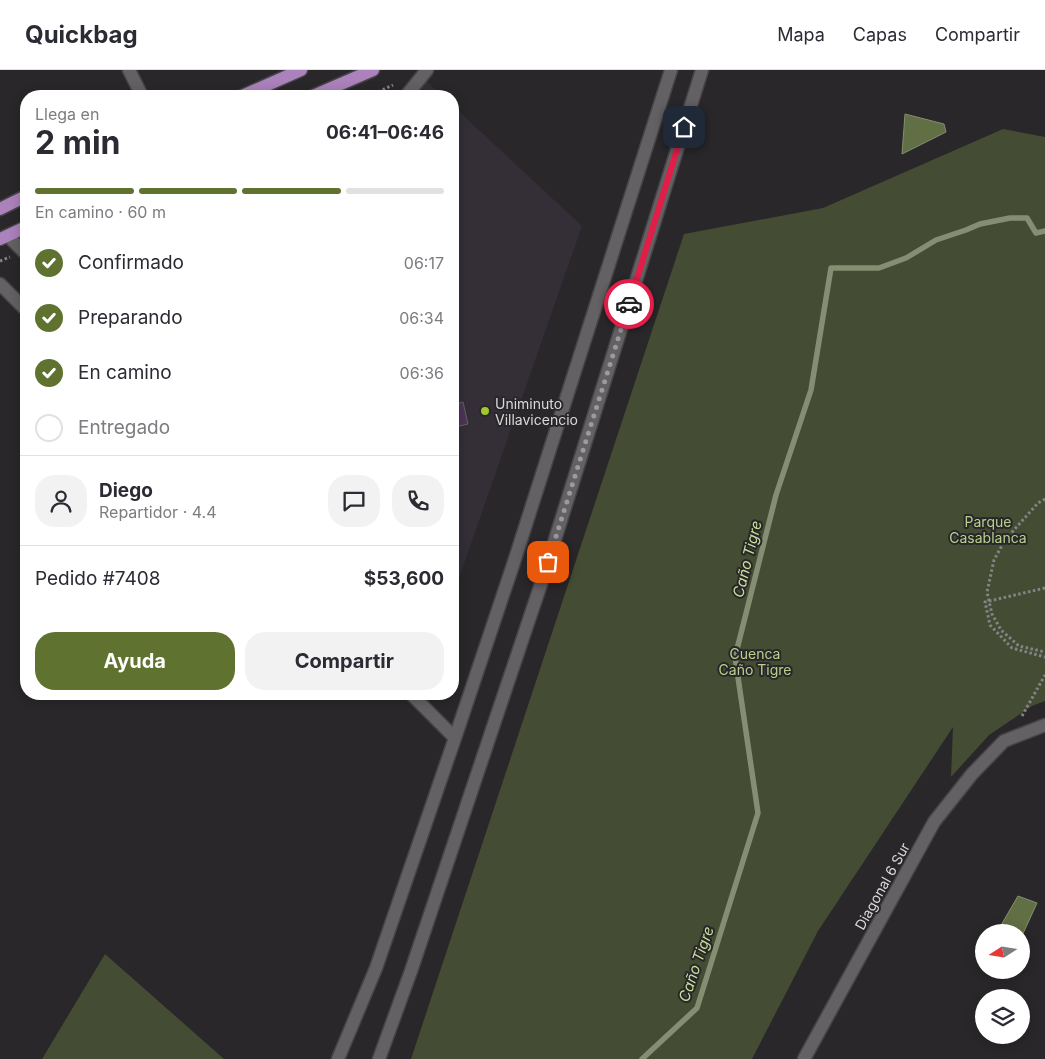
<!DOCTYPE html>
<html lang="es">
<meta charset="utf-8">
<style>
body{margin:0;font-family:Inter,sans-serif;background:#f2f2f3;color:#2b2b33;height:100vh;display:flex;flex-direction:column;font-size:19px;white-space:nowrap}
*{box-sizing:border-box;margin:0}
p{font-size:16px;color:#7c7c81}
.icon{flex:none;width:28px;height:28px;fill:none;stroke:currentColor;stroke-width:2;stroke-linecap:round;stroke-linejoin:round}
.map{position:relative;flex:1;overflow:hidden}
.side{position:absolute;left:20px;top:20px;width:439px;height:610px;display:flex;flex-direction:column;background:#fff;border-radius:20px;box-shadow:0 2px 12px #0003}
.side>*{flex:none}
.needle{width:32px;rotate:258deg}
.controls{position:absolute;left:975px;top:854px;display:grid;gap:10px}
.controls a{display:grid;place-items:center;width:55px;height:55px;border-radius:50%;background:#fff;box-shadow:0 2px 12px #0003;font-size:25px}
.pin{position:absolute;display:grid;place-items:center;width:42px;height:42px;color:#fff;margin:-21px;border-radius:10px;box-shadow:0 2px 8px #0006}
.courier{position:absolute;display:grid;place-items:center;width:50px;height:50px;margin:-25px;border:4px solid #e11d48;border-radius:50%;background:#fff;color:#222;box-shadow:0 1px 6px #0007}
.overview em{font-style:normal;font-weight:700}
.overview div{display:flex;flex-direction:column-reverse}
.overview{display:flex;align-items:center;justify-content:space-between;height:85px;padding:0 15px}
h1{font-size:32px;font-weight:700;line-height:38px}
.bar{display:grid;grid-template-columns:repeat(4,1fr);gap:8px 5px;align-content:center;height:60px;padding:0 15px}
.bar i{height:6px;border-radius:4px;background:#e1e1e2}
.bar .current{background:#60722f}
.bar p{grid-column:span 4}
.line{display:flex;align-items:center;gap:12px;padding:0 15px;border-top:1px solid #e1e1e2}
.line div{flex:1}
.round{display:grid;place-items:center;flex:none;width:52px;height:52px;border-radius:20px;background:#f2f2f3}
ol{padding:0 15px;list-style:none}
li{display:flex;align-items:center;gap:15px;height:55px}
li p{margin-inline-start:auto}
li .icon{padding:5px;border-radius:50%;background:#60722f;color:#fff;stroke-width:4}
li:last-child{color:#7c7c81}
li i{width:28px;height:28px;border:2px solid #e1e1e2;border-radius:50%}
.primary-button{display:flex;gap:10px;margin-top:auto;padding:10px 15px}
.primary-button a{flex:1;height:58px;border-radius:20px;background:#60722f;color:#fff;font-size:20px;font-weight:700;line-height:58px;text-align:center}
.primary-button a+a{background:#f2f2f3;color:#2b2b33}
header{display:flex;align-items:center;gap:30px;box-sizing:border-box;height:70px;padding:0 25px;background:#fff;border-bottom:1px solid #e1e1e2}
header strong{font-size:24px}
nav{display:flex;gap:28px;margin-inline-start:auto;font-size:18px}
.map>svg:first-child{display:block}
.built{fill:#342f37}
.green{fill:#444c33}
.water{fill:#616f45;stroke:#858e72}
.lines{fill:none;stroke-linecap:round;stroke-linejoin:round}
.stream{stroke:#858e72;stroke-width:5.5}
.building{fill:#4c3456;stroke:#646265}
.minor-casing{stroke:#464447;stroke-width:15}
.major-casing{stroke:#464447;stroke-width:15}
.path{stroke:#858386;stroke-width:3;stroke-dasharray:2.5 2.5;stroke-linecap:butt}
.minor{stroke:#636164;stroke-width:12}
.major{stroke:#ab82bb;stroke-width:12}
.done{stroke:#9c9a9c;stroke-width:5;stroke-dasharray:0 9}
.route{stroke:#e11d48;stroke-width:6}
.poi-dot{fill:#a0c92b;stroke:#29272a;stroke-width:2}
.labels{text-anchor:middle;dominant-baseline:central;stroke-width:4;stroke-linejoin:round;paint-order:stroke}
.poi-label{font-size:14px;fill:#dad8da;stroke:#29272a;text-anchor:start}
.park-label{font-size:14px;fill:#b9d08c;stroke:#29272a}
.street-label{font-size:14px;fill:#dad8da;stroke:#29272a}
.water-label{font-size:15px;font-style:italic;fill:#c8df9b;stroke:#29272a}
</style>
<header>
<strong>Quickbag</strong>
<nav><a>Mapa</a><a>Capas</a><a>Compartir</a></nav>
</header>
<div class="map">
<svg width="1045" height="989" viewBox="0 0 1045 989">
<rect width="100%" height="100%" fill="#29272a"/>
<path class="built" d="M426,11L442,26H396Z
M453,36L582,156L453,525Z"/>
<path class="green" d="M1003,59L1045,67V631L1032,636L989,665L951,707L953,657L818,861L752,989H411L684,164L823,138Z
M105,884L224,989H42Z"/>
<path class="water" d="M905,44L944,54L946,62L902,84Z
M1018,826L1037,833L1021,868V862H997Z"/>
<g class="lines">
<path class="stream" d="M642,989L697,938L758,743L735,587L776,425L811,320L831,198H879L906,188L936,170L966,160L980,154L1010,148H1027L1036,163L1045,161"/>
</g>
<path class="building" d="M463,332L468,354L455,357L452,346V335Z"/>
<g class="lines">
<defs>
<path id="minor" d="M129,0L142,26
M406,26L427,0
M8,166L26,184
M0,214L26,240
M411,624L455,668
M338,989L376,898L455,668L513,495L671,0
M379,989L411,901L542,511L702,0
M804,989L934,752L972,704L1004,671L1045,655"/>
<path id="major" d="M242,26L301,0
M313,26L373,0
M0,139L26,126
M0,169L26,157"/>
</defs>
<use href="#minor" class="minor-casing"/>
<use href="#major" class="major-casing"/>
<path class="path" d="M369,26L393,15
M0,191L10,187
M1045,429L1038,433L1005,470L994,490L987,522L992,544L1001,560L1019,576L1045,582
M1045,518L985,532L990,555L1012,578L1045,587
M1022,646L1045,605"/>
<use href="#minor" class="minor"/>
<use href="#major" class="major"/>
</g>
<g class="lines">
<path class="done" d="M548,492L629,234"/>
<path class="route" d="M629,234L684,57"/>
</g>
<circle class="poi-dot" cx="485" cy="341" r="5"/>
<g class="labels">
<g class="poi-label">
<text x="495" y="333">Uniminuto<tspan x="495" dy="16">Villavicencio</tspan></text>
</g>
<g class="park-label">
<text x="988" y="451">Parque<tspan x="988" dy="16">Casablanca</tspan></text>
<text x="755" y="583">Cuenca<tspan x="755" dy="16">Caño Tigre</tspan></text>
</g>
<g class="street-label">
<text transform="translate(882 816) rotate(-61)">Diagonal 6 Sur</text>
</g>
<g class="water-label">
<text transform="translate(747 489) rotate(-76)">Caño Tigre</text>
<text transform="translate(696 894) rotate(-71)">Caño Tigre</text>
</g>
</g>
</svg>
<div class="controls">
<a><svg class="needle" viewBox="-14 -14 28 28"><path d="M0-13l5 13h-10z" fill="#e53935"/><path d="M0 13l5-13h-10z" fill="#7c7c81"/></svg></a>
<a><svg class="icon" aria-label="layers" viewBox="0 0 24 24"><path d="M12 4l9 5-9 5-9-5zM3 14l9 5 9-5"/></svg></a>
</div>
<div class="pin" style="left:548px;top:492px;background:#ea580c"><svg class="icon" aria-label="bag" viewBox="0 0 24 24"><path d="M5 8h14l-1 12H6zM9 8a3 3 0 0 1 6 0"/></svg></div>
<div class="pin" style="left:684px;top:57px;background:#1f2937"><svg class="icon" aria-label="home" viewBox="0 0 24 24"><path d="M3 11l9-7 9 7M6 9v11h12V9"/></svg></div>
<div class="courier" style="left:629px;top:234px"><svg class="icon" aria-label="car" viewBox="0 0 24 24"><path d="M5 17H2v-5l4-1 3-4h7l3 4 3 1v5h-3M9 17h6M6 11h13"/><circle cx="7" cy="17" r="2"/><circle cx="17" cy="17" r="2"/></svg></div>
<section class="side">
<div class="overview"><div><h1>2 min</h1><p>Llega en</p></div><em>06:41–06:46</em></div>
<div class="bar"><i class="current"></i><i class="current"></i><i class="current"></i><i></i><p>En camino · 60 m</p></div>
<ol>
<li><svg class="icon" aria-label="check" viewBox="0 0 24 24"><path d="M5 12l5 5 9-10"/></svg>Confirmado<p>06:17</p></li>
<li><svg class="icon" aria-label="check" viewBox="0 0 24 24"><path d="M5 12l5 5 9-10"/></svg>Preparando<p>06:34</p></li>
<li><svg class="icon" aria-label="check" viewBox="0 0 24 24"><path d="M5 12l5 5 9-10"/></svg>En camino<p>06:36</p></li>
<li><i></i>Entregado</li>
</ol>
<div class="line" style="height:90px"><a class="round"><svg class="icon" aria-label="person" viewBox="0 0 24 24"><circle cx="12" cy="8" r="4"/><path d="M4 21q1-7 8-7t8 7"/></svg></a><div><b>Diego</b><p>Repartidor · 4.4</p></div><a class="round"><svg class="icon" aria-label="chat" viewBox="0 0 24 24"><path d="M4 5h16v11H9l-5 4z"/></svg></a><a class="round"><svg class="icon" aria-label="phone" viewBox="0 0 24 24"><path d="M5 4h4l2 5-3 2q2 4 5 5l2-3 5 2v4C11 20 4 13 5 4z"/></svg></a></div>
<div class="line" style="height:65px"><div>Pedido #7408</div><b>$53,600</b></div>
<div class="primary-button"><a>Ayuda</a><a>Compartir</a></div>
</section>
</div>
